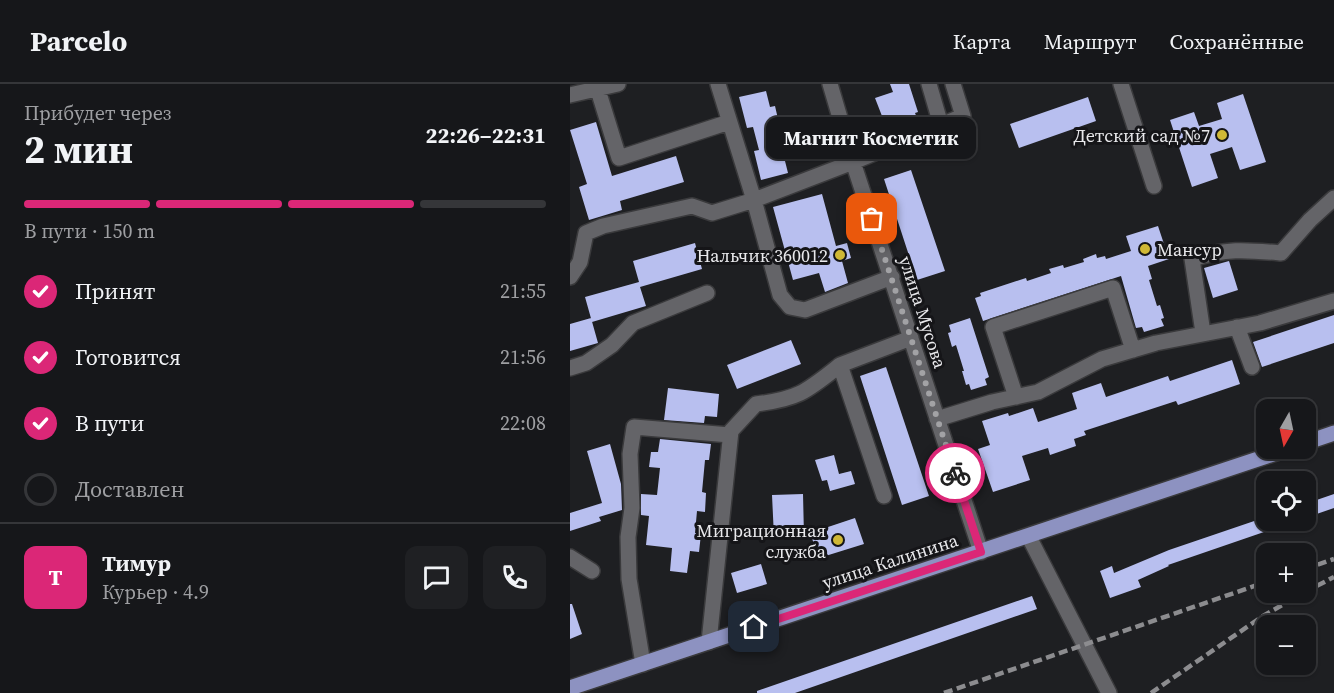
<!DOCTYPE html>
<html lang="ru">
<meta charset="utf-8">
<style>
body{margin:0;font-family:"Source Serif 4",serif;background:#1f2023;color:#f1f3f6;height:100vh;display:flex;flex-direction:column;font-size:22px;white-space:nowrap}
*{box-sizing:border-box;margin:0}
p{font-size:20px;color:#9e9fa2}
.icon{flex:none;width:33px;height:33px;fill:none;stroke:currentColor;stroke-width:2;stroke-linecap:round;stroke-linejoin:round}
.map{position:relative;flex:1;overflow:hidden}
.side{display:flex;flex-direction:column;background:#16171a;width:570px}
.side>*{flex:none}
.needle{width:39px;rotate:189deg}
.controls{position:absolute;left:686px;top:315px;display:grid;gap:12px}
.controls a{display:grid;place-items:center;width:60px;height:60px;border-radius:12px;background:#16171a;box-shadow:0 2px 4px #0004,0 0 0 2px #353639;font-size:30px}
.pin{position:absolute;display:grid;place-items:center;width:51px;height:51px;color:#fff;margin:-26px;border-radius:12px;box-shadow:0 3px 9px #0006}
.courier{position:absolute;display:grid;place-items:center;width:60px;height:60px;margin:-30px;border:4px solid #db2777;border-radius:50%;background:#fff;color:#222;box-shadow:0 2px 8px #0007}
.bubble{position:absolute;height:42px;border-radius:12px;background:#16171a;box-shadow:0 2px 4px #0004,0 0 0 2px #353639;font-size:20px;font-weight:700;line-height:42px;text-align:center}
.overview em{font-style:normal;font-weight:700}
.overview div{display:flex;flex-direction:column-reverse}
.overview{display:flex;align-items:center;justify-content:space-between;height:102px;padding:0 24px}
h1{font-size:39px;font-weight:700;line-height:45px}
.bar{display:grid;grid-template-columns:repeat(4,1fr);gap:9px 6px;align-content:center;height:72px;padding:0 24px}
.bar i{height:8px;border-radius:4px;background:#353639}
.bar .active{background:#db2777}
.bar p{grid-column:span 4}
.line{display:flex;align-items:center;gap:15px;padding:0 24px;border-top:2px solid #353639}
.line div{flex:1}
.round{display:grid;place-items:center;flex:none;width:63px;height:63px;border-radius:12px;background:#1f2023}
ol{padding:0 24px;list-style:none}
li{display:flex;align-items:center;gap:18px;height:66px}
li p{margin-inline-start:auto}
li .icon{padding:6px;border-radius:50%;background:#db2777;color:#fff;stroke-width:4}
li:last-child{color:#9e9fa2}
li i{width:33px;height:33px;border:3px solid #353639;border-radius:50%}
header{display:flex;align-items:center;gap:36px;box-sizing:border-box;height:84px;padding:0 30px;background:#16171a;border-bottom:2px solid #353639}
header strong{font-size:28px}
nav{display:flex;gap:33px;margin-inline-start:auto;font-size:21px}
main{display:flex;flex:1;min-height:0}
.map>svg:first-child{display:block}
.building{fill:#b8bfef}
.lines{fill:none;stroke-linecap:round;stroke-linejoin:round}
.minor-casing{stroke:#3a3a3c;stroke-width:18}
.major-casing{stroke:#3a3a3c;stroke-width:18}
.minor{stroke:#646468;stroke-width:15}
.major{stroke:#8d92c1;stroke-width:15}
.rail{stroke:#8c8c8f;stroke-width:4.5;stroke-dasharray:9 4.5;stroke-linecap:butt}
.done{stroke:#a2a2a5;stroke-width:6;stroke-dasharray:0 10.8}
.route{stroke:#db2777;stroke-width:8}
.poi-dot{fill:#d0b836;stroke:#151518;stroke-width:2}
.labels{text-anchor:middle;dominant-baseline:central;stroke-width:6;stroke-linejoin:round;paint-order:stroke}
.poi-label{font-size:18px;fill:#e9e9ec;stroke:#151518;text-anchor:end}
.street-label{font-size:18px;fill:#e9e9ec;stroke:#151518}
</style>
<header>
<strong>Parcelo</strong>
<nav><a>Карта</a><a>Маршрут</a><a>Сохранённые</a></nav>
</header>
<main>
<section class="side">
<div class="overview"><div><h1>2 мин</h1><p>Прибудет через</p></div><em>22:26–22:31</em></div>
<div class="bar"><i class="active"></i><i class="active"></i><i class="active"></i><i></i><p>В пути · 150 m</p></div>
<ol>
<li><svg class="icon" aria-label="check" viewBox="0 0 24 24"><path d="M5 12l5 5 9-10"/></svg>Принят<p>21:55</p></li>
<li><svg class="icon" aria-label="check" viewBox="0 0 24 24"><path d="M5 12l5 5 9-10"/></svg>Готовится<p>21:56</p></li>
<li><svg class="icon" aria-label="check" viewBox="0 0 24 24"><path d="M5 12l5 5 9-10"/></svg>В пути<p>22:08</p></li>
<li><i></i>Доставлен</li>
</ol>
<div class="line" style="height:108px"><b class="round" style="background:#db2777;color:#fff">Т</b><div><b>Тимур</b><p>Курьер · 4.9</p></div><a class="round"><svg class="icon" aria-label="chat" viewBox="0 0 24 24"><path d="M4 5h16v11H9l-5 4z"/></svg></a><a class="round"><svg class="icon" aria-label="phone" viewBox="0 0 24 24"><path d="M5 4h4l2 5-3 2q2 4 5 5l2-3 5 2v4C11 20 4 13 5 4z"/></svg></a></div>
</section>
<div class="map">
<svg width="764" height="609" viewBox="0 0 764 609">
<rect width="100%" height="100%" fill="#1e1f22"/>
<path class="building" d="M320,0H339L348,28L345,29L347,34L317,45L305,14L323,8Z
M196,7L200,23L205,22L208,35L204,36L210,60L215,59L218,72L214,73L218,89L191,96L184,67L189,66L183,43L177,44L169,13Z
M673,10L696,78L670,86L662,63L640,70L648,94L622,103L600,36L624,28L629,42L652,35L647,19Z
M518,13L526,37L449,64L440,40Z
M26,38L42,92L106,72L114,98L50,117L52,126L19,136L9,103L17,100L0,46Z
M341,86L375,187L347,196L314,95Z
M252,110L266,162L277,159L281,174L272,177L278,199L255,208L249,189L223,196L203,123Z
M588,142L599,175L578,182L582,195L579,196L587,222L590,221L594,234L591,235L594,242L574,248L572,243L566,244L551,192L413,237L405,214L411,212L410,209L456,194L457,197L481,189L479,185L493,181L494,184L514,178L513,175L526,170L527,174L535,172L536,175L561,167L556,152Z
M125,159L132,185L70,203L76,222L22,238L15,213L69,198L63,177Z
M659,177L668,206L643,214L634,184Z
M764,231V259L692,283L683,258Z
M21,234L28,259L0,267V240Z
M400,234L419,293L415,295L417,301L401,306L399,300L396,301L392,287H394L386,261L382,263L378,249L381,248L379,241Z
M221,256L231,280L167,305L157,281Z
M662,276L670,300L608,321L606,317L514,347L516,351L504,355L506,362L480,371L478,364L452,372L460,396L423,408L408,365L420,361L412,337L438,329L439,332L463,324L468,338L507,325L502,309L531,299L536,313L598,292L600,297Z
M316,283L359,412L332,421L290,292Z
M98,304L149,310L147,333L135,332L134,339L94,336Z
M90,355L141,360L139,376H135L132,408L136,409L135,428L127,427L125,449L131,450L129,468L120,467L117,489L100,487L102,464L76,461L79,432L71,431V410L87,411L90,384L79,383L81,368H88Z
M40,360L51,400L52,426L29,433L31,437L0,447V429L32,419L17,367Z
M264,371L269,390L281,387L285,400L260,407L257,396L252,397L245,376Z
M233,410L234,452L204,453L202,411Z
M764,410V424L735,434V420Z
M696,433V436H723V438L598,481L599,482L568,496L571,503L540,514L530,487L542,482L544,489L599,466Z
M285,434L294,460L249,474L240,449Z
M191,480L197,500L167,509L161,489Z
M462,512L467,525L225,609H187V607Z
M0,520H2L12,550L0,555Z"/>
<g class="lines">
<defs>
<path id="minor" d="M260,0L283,78L411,468
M359,0L371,41
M551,0L584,102
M28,6L49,74L159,38
M0,11L48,0
M0,193L10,178L16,149L33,142L122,122L142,129L184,116L148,0
M322,193L235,226L220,223L210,211L184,116L283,78L393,32L383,0
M667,243L682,283
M633,249L622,175C657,164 676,166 711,169L740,136L764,114
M0,284L16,279L42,261L63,239L137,209
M446,313L423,243L543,204L563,266
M367,335L422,318L468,308L532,275L586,259L690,239L764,217
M314,412L270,281L341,254
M459,453L539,609
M0,473L22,487
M139,558L161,347L186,320C229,315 237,307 270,281
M73,580L59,495L58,453L62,424L60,370L64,343L160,351"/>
<path id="major" d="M735,359L764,349
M0,604L721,364"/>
</defs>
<use href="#minor" class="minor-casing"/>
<use href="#major" class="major-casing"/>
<use href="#minor" class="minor"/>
<use href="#major" class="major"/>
<path class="rail" d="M735,485L764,475
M735,508L764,493
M374,609L696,498
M581,609L693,532L735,508"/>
</g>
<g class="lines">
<path class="done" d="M302,135L385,389"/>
<path class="route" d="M184,543L411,468L385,389"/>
</g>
<g class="poi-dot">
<circle cx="652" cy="51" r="6"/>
<circle cx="575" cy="165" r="6"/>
<circle cx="270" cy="171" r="6"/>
<circle cx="268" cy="456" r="6"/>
</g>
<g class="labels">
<g class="poi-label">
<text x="640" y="51">Детский сад №7</text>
<text x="587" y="165" text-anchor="start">Мансур</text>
<text x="258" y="171">Нальчик 360012</text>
<text x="256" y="446">Миграционная<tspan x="256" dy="21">служба</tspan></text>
</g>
<g class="street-label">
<text transform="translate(353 228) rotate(72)">улица Мусова</text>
<text transform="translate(320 477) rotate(-18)">улица Калинина</text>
</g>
</g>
</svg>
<div class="controls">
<a><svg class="needle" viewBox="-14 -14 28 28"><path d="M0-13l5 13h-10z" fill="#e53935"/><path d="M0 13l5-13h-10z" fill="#9e9fa2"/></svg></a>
<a><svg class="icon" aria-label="locate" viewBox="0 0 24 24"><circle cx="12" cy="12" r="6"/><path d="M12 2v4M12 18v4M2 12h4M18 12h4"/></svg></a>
<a>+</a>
<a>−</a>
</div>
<div class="pin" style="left:302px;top:135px;background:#ea580c"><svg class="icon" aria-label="bag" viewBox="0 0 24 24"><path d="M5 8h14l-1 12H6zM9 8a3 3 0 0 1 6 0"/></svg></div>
<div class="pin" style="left:184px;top:543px;background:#1f2937"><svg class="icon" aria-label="home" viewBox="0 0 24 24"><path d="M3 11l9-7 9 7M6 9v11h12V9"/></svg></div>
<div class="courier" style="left:385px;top:389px"><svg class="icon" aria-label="bike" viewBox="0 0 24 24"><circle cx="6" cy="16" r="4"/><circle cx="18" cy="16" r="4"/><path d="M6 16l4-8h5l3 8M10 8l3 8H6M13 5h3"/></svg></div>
<div class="bubble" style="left:196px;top:33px;width:210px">Магнит Косметик</div>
</div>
</main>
